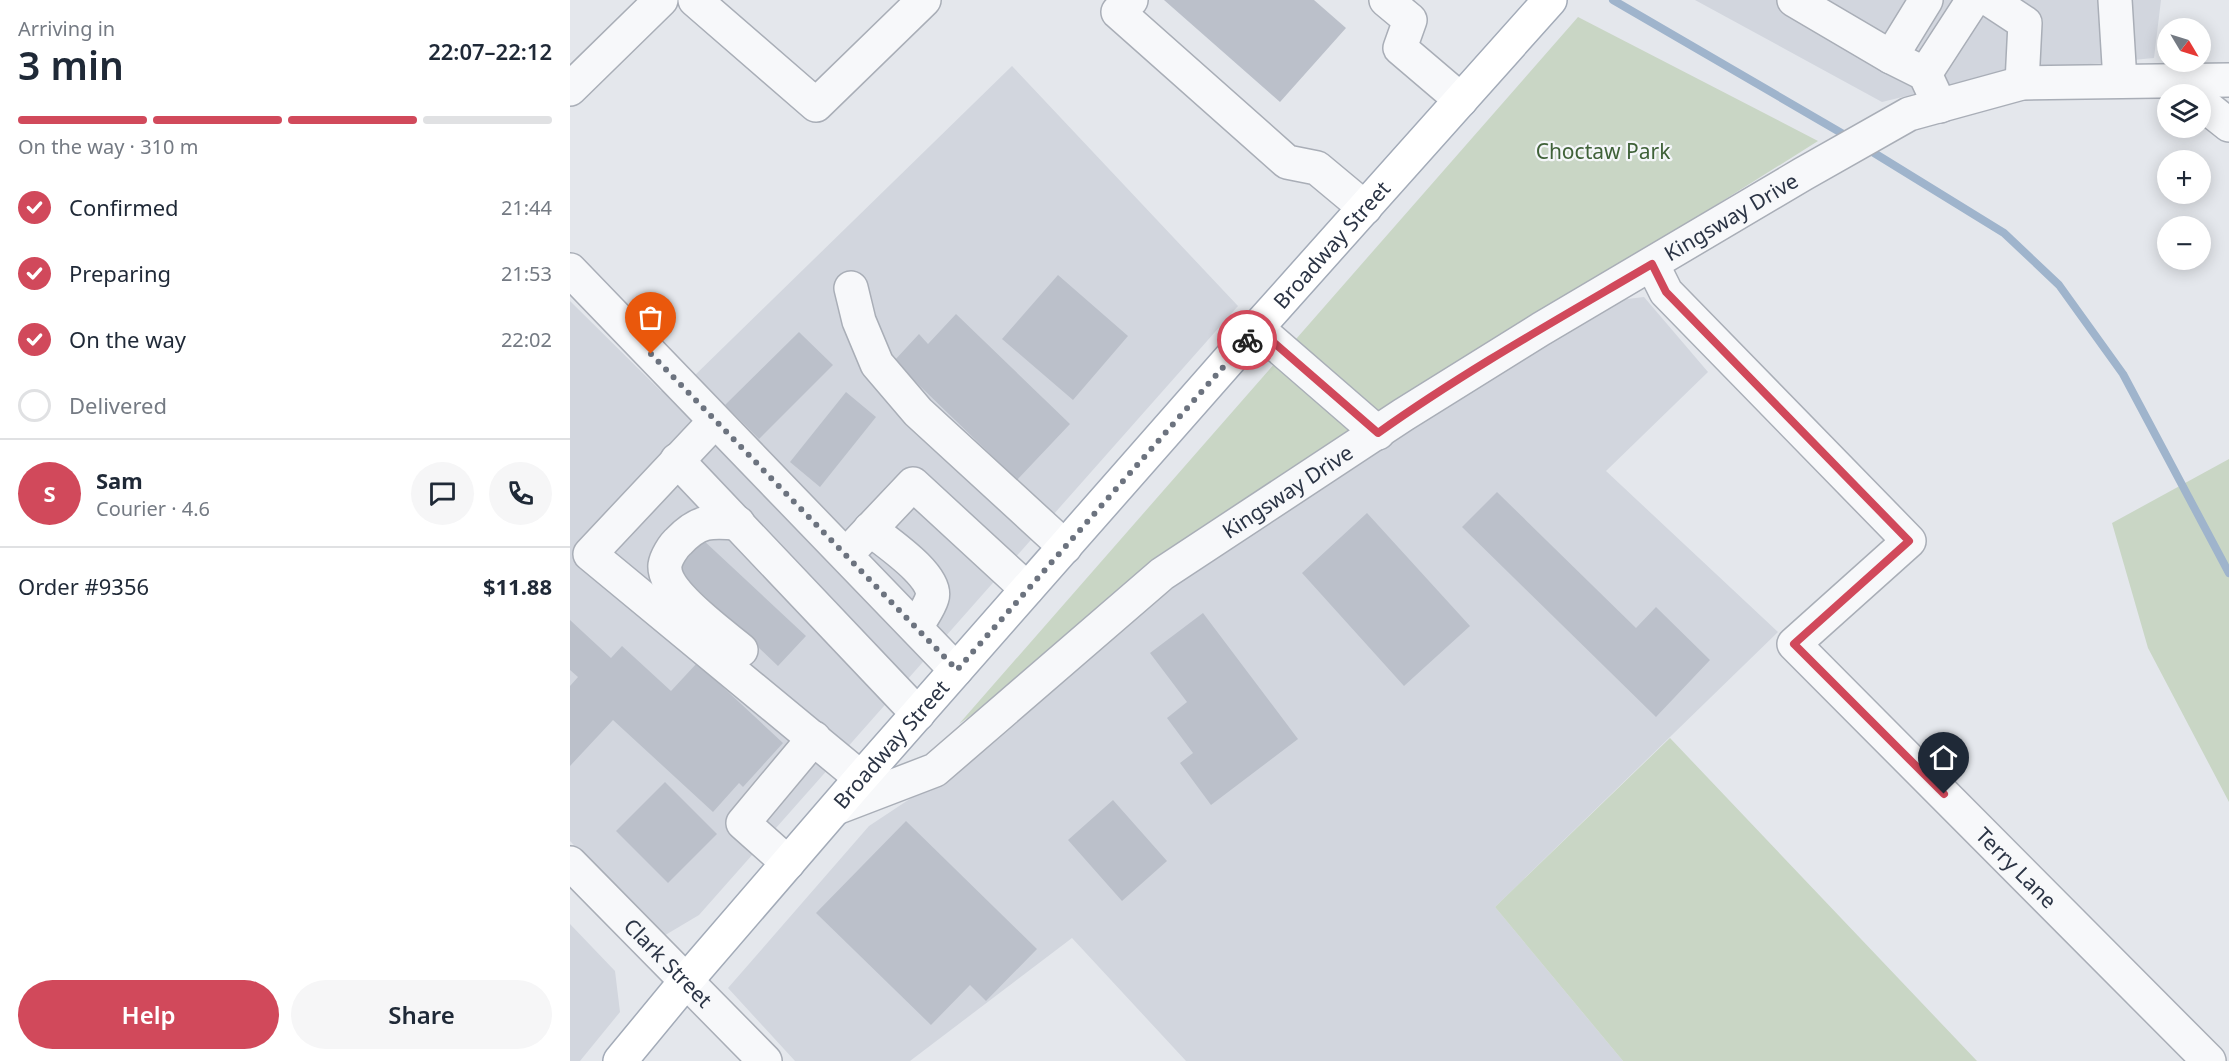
<!DOCTYPE html>
<meta charset="utf-8">
<style>
body{margin:0;font-family:"Noto Sans",sans-serif;background:#f6f6f7;color:#1f2937;height:100vh;display:flex;flex-direction:column;font-size:22px;white-space:nowrap}
*{box-sizing:border-box;margin:0}
p{font-size:20px;color:#747a83}
.icon{flex:none;width:33px;height:33px;fill:none;stroke:currentColor;stroke-width:2;stroke-linecap:round;stroke-linejoin:round}
.map{position:relative;flex:1;overflow:hidden}
.details{display:flex;flex-direction:column;background:#fff;width:570px}
.details>*{flex:none}
.needle{width:39px;rotate:128deg}
.buttons{position:absolute;left:1587px;top:18px;display:grid;gap:12px}
.buttons a{display:grid;place-items:center;width:54px;height:54px;border-radius:50%;background:#fff;box-shadow:0 3px 15px #0003;font-size:30px}
.pin{position:absolute;display:grid;place-items:center;width:51px;height:51px;color:#fff;margin:-62px -26px;border-radius:50% 50% 50% 0;rotate:-45deg;box-shadow:0 0 6px #0007}
.pin .icon{rotate:45deg}
.courier{position:absolute;display:grid;place-items:center;width:60px;height:60px;margin:-30px;border:4px solid #d1495b;border-radius:50%;background:#fff;color:#222;box-shadow:0 2px 8px #0007}
.overview em{font-style:normal;font-weight:600}
.overview div{display:flex;flex-direction:column-reverse}
.overview{display:flex;align-items:center;justify-content:space-between;height:102px;padding:0 18px}
h1{font-size:39px;font-weight:600;line-height:45px}
.bar{display:grid;grid-template-columns:repeat(4,1fr);gap:9px 6px;align-content:center;height:72px;padding:0 18px}
.bar i{height:8px;border-radius:4px;background:#e0e1e3}
.bar .active{background:#d1495b}
.bar p{grid-column:span 4}
.line{display:flex;align-items:center;gap:15px;padding:0 18px;border-top:2px solid #e0e1e3}
.line div{flex:1}
.round{display:grid;place-items:center;flex:none;width:63px;height:63px;border-radius:32px;background:#f6f6f7}
ol{padding:0 18px;list-style:none}
li{display:flex;align-items:center;gap:18px;height:66px}
li p{margin-inline-start:auto}
li .icon{padding:6px;border-radius:50%;background:#d1495b;color:#fff;stroke-width:4}
li:last-child{color:#747a83}
li i{width:33px;height:33px;border:3px solid #e0e1e3;border-radius:50%}
.action{display:flex;gap:12px;margin-top:auto;padding:12px 18px}
.action a{flex:1;height:69px;border-radius:36px;background:#d1495b;color:#fff;font-size:24px;font-weight:600;line-height:69px;text-align:center}
.action a+a{background:#f6f6f7;color:#1f2937}
main{display:flex;flex:1;min-height:0}
.map>svg:first-child{display:block}
.built{fill:#d2d6de}
.green{fill:#c9d6c5}
.lines{fill:none;stroke-linecap:round;stroke-linejoin:round}
.stream{stroke:#9fb4cc;stroke-width:8}
.building{fill:#bbc0ca}
.minor-casing{stroke:#a9aeb7;stroke-width:36}
.major-casing{stroke:#a3abb8;stroke-width:36}
.minor{stroke:#f7f8fa;stroke-width:33}
.major{stroke:#fff;stroke-width:33}
.done{stroke:#6c737f;stroke-width:6;stroke-dasharray:0 10.8}
.route{stroke:#d1495b;stroke-width:8}
.labels{text-anchor:middle;dominant-baseline:central;stroke-width:4.5;stroke-linejoin:round;paint-order:stroke}
.park-label{font-size:21px;fill:#3f6138;stroke:#f4f6f9}
.street-label{font-size:21px;fill:#2b3445;stroke:#f4f6f9}
</style>
<main>
<section class="details">
<div class="overview"><div><h1>3 min</h1><p>Arriving in</p></div><em>22:07–22:12</em></div>
<div class="bar"><i class="active"></i><i class="active"></i><i class="active"></i><i></i><p>On the way · 310 m</p></div>
<ol>
<li><svg class="icon" aria-label="check" viewBox="0 0 24 24"><path d="M5 12l5 5 9-10"/></svg>Confirmed<p>21:44</p></li>
<li><svg class="icon" aria-label="check" viewBox="0 0 24 24"><path d="M5 12l5 5 9-10"/></svg>Preparing<p>21:53</p></li>
<li><svg class="icon" aria-label="check" viewBox="0 0 24 24"><path d="M5 12l5 5 9-10"/></svg>On the way<p>22:02</p></li>
<li><i></i>Delivered</li>
</ol>
<div class="line" style="height:108px"><b class="round" style="background:#d1495b;color:#fff">S</b><div><b>Sam</b><p>Courier · 4.6</p></div><a class="round"><svg class="icon" aria-label="chat" viewBox="0 0 24 24"><path d="M4 5h16v11H9l-5 4z"/></svg></a><a class="round"><svg class="icon" aria-label="phone" viewBox="0 0 24 24"><path d="M5 4h4l2 5-3 2q2 4 5 5l2-3 5 2v4C11 20 4 13 5 4z"/></svg></a></div>
<div class="line" style="height:78px"><div>Order #9356</div><b>$11.88</b></div>
<div class="action"><a>Help</a><a>Share</a></div>
</section>
<div class="map">
<svg width="1659" height="1061" viewBox="0 0 1659 1061">
<rect width="100%" height="100%" fill="#e4e7ec"/>
<path class="built" d="M1125,0H1591L1584,58L1434,72L1312,102Z
M442,66L668,306L129,915L92,937L0,841V301L91,391L122,378Z
M1074,297L1138,372L1036,471L1208,632L925,907L1053,1061H616L502,938L340,1061H225L158,988L299,826L388,767L506,665L622,573L865,412L1049,300Z
M0,924L45,971L50,1012L10,1061H0Z"/>
<path class="green" d="M1008,17L1248,141L1057,261L763,454L389,724Z
M1659,459V802L1578,648L1542,523Z
M1100,738L1407,1061H1053L925,907Z"/>
<g class="lines">
<path class="stream" d="M1043,0L1280,138
M1296,148L1434,233L1489,285L1553,374L1659,573"/>
</g>
<path class="building" d="M594,0H744L776,28L710,102Z
M488,275L558,336L503,400L432,339Z
M386,314L500,424L447,480L324,361L349,334L358,344Z
M229,332L263,365L189,439L155,405Z
M276,392L306,417L250,487L220,462Z
M927,492L1066,628L1086,607L1140,660L1086,717L892,527Z
M797,513L900,626L834,686L732,573Z
M132,539L236,636L208,666L105,568Z
M633,613L728,739L641,805L610,763L623,753L597,718L617,702L580,653Z
M0,620L41,658L52,646L101,691L127,663L213,743L173,787L169,783L143,812L43,720L0,766V686L8,677L0,670Z
M95,782L147,834L98,883L46,831Z
M543,800L597,861L552,901L498,840Z
M336,821L467,949L416,1001L400,985L361,1025L246,913Z"/>
<g class="lines">
<defs>
<g id="minor">
<path d="M125,0L246,105L354,0"/>
<path d="M561,0L548,12L717,162L747,168L795,208"/>
<path d="M816,0L840,20L830,48L891,100"/>
<path d="M1224,0L1321,57L1355,74L1370,106"/>
<path d="M1420,0L1455,23L1452,83"/>
<path d="M1545,0L1550,81"/>
<path d="M1321,57L1356,0"/>
<path d="M1355,74L1403,0"/>
<path d="M0,89L91,0"/>
<path d="M1630,102L1659,125"/>
<path id="s1" d="M1082,264L1096,292L1339,541L1224,644L1639,1061"/>
<path d="M0,270L386,670"/>
<path d="M281,288L289,321L307,364L348,412L495,547"/>
<path d="M687,328L808,433"/>
<path d="M145,421L20,554L291,778"/>
<path d="M107,460L348,714"/>
<path d="M168,523C140,521 129,520 109,541C103,546 96,558 95,565C92,592 152,634 171,650"/>
<path d="M300,529C316,542 369,577 362,598C359,608 351,618 346,628"/>
<path d="M276,555L343,484L457,589"/>
<path id="s2" d="M266,808L365,770L592,574L833,415L971,329L1233,174L1339,114L1452,83L1659,80"/>
<path id="s3" d="M0,863L195,1061"/>
<path d="M218,863L173,823L244,738"/>
</g>
<g id="major">
<path id="s4" d="M50,1061L116,981L291,778L687,328L980,0"/>
</g>
</defs>
<use href="#minor" class="minor-casing"/>
<use href="#major" class="major-casing"/>
<use href="#minor" class="minor"/>
<use href="#major" class="major"/>
</g>
<g class="lines">
<path class="done" d="M81,354L387,670L677,340"/>
<path class="route" d="M677,340L687,328L808,433C895,371 990,318 1082,264L1096,292L1339,541L1224,644L1374,794"/>
</g>
<g class="labels">
<g class="park-label">
<text x="1033" y="151">Choctaw Park</text>
</g>
<g class="street-label">
<text stroke="none"><textPath href="#s2" startOffset="1078">Kingsway Drive</textPath></text>
<text stroke="none"><textPath href="#s4" startOffset="1083">Broadway Street</textPath></text>
<text stroke="none"><textPath href="#s2" startOffset="556">Kingsway Drive</textPath></text>
<text stroke="none"><textPath href="#s4" startOffset="417">Broadway Street</textPath></text>
<text stroke="none"><textPath href="#s1" startOffset="849">Terry Lane</textPath></text>
<text stroke="none"><textPath href="#s3" startOffset="140">Clark Street</textPath></text>
</g>
</g>
</svg>
<div class="buttons">
<a><svg class="needle" viewBox="-14 -14 28 28"><path d="M0-13l5 13h-10z" fill="#e53935"/><path d="M0 13l5-13h-10z" fill="#747a83"/></svg></a>
<a><svg class="icon" aria-label="layers" viewBox="0 0 24 24"><path d="M12 4l9 5-9 5-9-5zM3 14l9 5 9-5"/></svg></a>
<a>+</a>
<a>−</a>
</div>
<div class="pin" style="left:81px;top:354px;background:#ea580c"><svg class="icon" aria-label="bag" viewBox="0 0 24 24"><path d="M5 8h14l-1 12H6zM9 8a3 3 0 0 1 6 0"/></svg></div>
<div class="pin" style="left:1374px;top:794px;background:#1f2937"><svg class="icon" aria-label="home" viewBox="0 0 24 24"><path d="M3 11l9-7 9 7M6 9v11h12V9"/></svg></div>
<div class="courier" style="left:677px;top:340px"><svg class="icon" aria-label="bike" viewBox="0 0 24 24"><circle cx="6" cy="16" r="4"/><circle cx="18" cy="16" r="4"/><path d="M6 16l4-8h5l3 8M10 8l3 8H6M13 5h3"/></svg></div>
</div>
</main>
